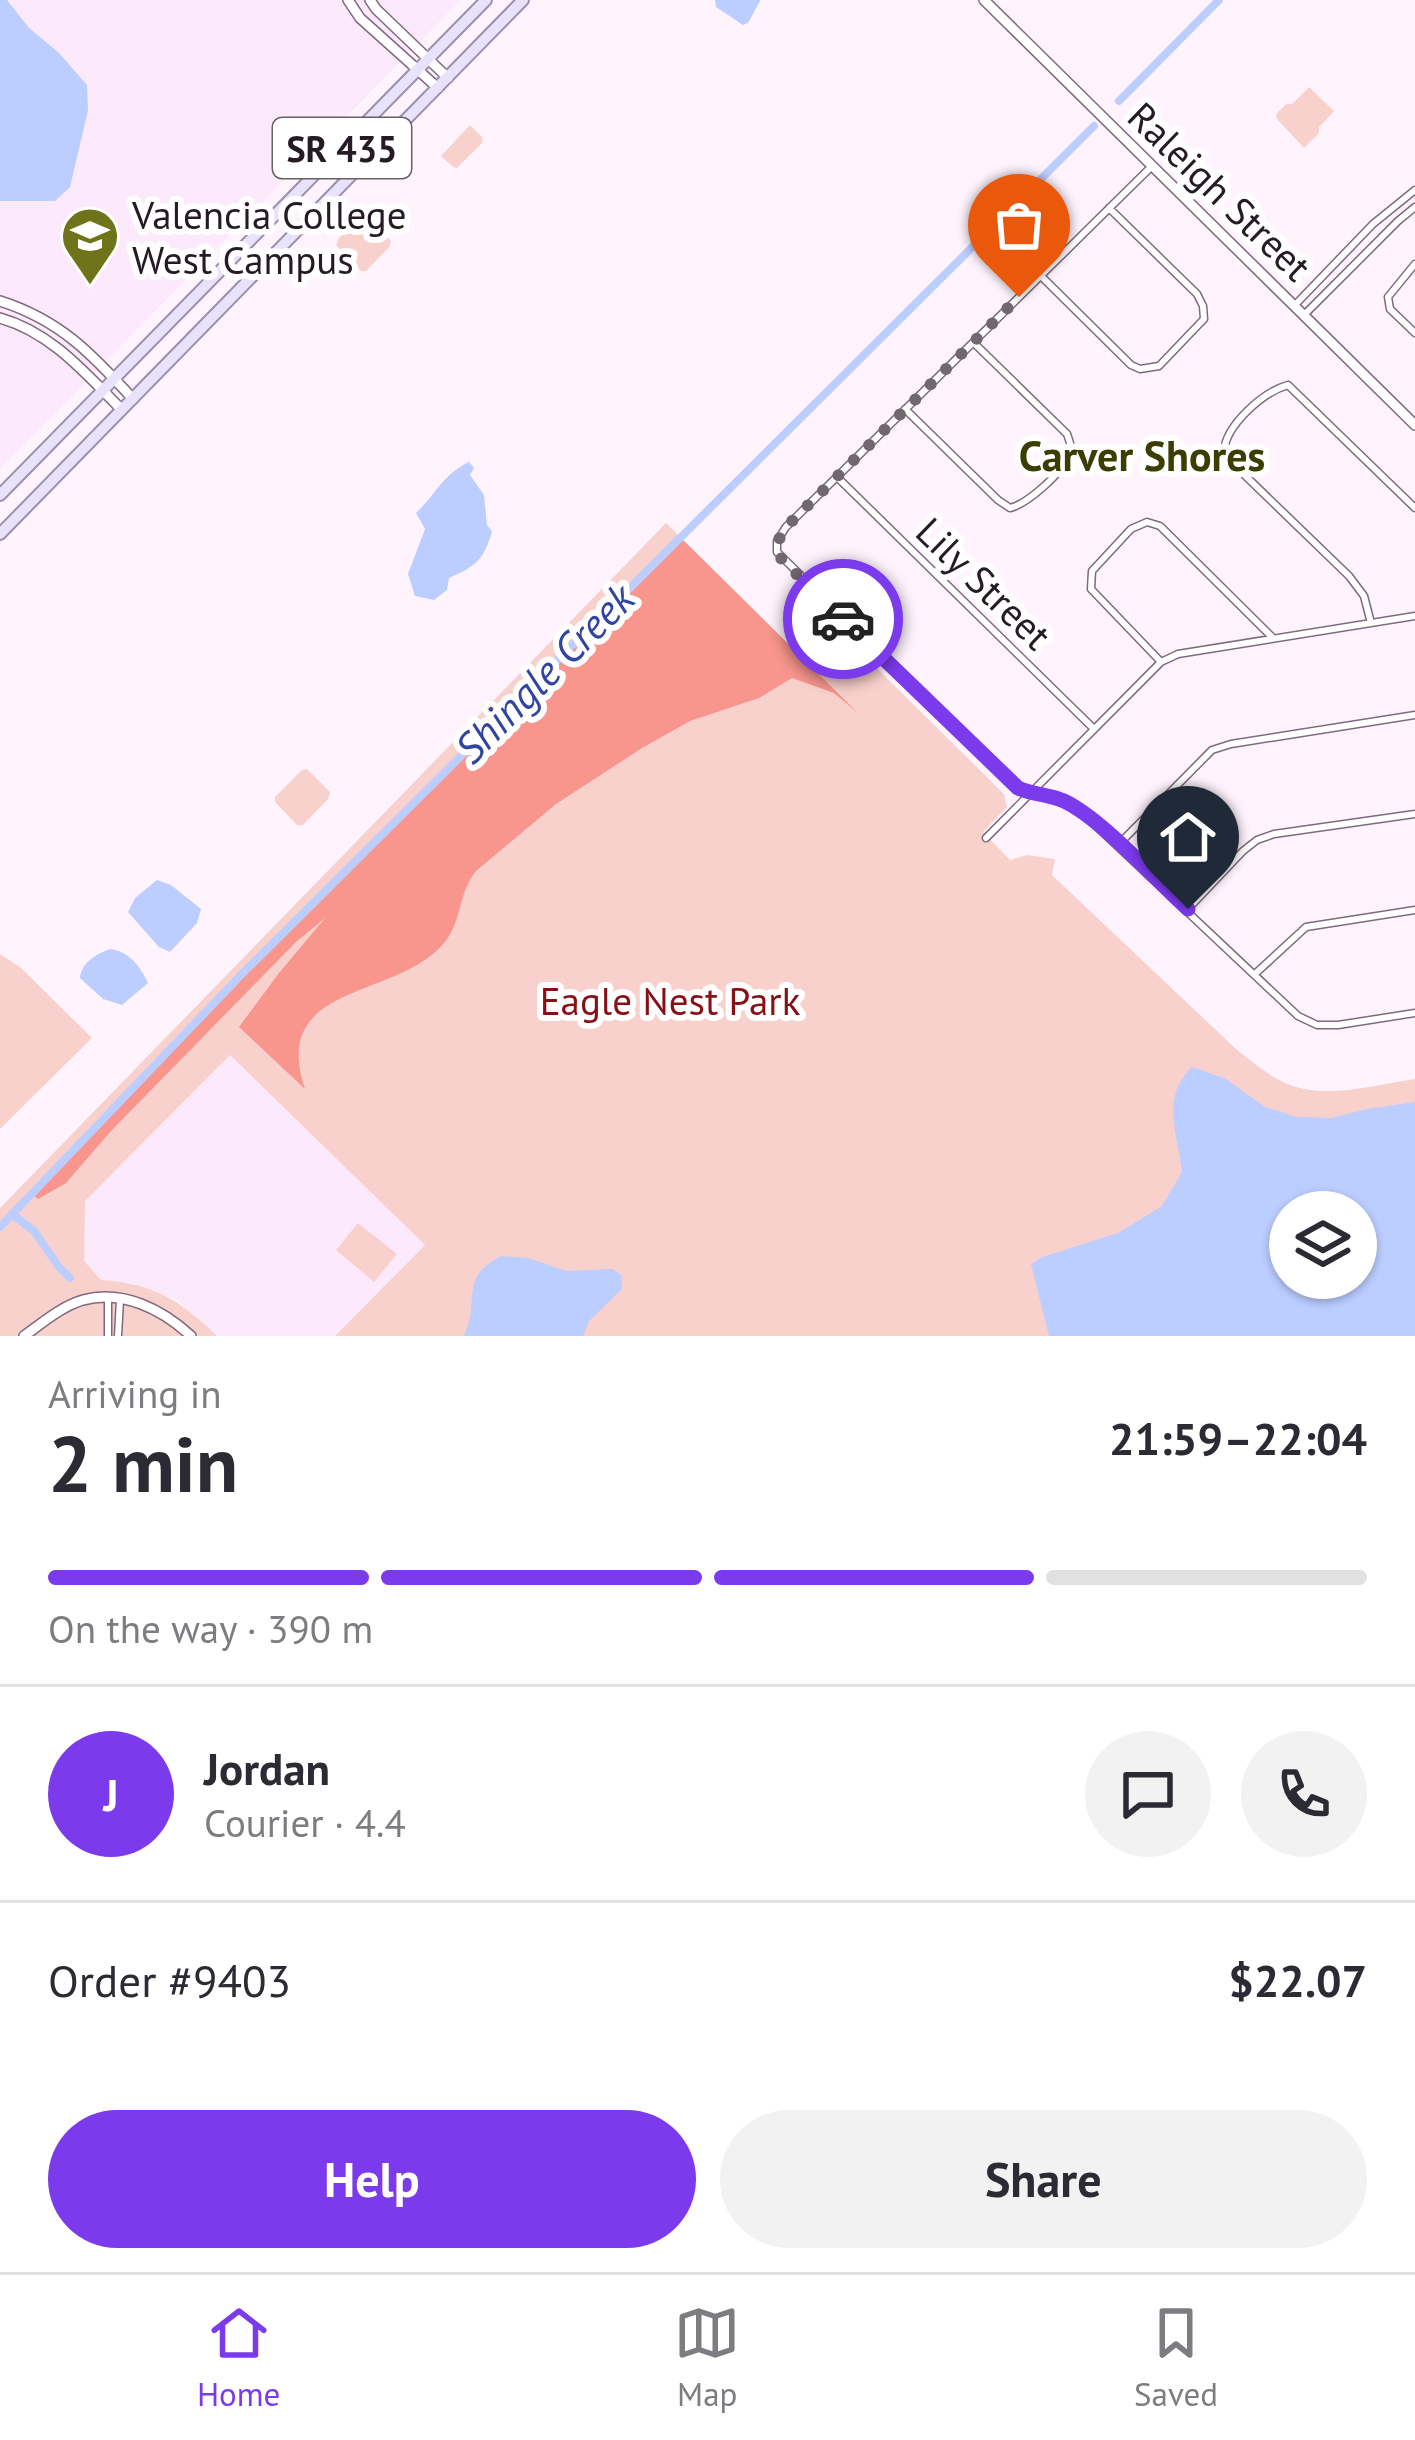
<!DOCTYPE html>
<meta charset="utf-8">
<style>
body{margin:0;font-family:"PT Sans",sans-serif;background:#f2f2f3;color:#2b2b33;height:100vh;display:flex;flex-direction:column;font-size:45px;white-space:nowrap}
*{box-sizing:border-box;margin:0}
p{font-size:39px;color:#7c7c81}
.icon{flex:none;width:66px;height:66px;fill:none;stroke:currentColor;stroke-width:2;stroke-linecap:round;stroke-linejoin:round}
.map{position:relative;height:1336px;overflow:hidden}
.side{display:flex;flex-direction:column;background:#fff;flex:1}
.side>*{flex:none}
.buttons{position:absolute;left:1269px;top:1191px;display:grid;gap:24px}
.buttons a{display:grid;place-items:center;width:108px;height:108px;border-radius:50%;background:#fff;box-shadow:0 3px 9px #0004;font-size:60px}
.pin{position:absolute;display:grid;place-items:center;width:102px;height:102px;color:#fff;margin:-123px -51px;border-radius:50% 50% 50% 0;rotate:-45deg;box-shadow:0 0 12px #0007}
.pin .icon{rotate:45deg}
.courier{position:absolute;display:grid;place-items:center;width:120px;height:120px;margin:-60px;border:9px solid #7c3aed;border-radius:50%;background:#fff;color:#222;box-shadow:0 3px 15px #0007}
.head em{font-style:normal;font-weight:600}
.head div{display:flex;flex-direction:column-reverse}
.head{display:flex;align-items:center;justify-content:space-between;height:204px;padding:0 48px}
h1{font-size:78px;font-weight:600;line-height:90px}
.bar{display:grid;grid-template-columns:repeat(4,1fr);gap:18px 12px;align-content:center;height:144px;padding:0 48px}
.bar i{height:15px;border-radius:9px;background:#e1e1e2}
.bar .on{background:#7c3aed}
.bar p{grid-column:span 4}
.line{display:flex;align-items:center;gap:30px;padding:0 48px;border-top:3px solid #e1e1e2}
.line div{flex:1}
.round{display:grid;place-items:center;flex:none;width:126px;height:126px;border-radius:63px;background:#f2f2f3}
.primary-button{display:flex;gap:24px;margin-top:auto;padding:24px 48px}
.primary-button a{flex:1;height:138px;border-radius:72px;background:#7c3aed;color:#fff;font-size:48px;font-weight:600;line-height:138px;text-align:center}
.primary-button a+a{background:#f2f2f3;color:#2b2b33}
.dock{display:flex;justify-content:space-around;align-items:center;height:168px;border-top:3px solid #e1e1e2;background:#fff;font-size:33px;color:#7c7c81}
.dock a{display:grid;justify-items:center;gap:6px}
.dock .on{color:#7c3aed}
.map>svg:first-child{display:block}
.built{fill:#fce9fb}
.green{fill:#f9d1cc;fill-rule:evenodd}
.forest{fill:#f8958c}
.water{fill:#bccdff;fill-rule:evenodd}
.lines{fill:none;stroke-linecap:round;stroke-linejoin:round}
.canal{stroke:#bccdff;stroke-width:8}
.street-casing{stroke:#80697f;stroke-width:9}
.secondary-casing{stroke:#80697f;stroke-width:12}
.primary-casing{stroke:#9b8fae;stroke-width:14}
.street{stroke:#fff;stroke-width:6}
.secondary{stroke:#fff;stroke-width:9}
.primary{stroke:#e9e2fb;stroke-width:10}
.done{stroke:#716770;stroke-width:12;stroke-dasharray:0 21.6}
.route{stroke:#7c3aed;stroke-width:15}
.labels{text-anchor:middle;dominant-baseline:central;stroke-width:12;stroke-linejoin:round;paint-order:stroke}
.shield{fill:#fff;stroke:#665f66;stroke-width:3}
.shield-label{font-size:36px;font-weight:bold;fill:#251b24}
.street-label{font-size:39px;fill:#251b24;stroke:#fff}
.poi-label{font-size:39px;fill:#251b24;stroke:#fff;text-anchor:start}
.park-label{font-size:39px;fill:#861016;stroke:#fff}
.neighbourhood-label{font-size:42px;font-weight:bold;fill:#3b3e00;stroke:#fff}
.water-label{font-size:42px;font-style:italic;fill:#3144a0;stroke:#fff}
</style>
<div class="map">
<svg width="1415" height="1336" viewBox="0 0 1415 1336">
<rect width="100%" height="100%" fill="#fff4fe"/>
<path class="built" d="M0,0H461L0,469Z
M230,1055L425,1245L335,1336H217L177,1300L129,1283L101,1281L84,1261L85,1200Z"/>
<path class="green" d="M1309,87L1334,111L1319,127V133L1304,148L1277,119L1276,114L1286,104H1292Z
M470,125L483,138L482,143L457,168L453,167L441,156Z
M362,215H366L391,241L390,246L366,271H361L336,245L339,238Z
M666,523L807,662L839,631L1004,794L1007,807L983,832L1010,860L1027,855L1055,859L1052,875L1236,1049C1251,1061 1266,1074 1283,1082C1322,1101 1374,1085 1415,1079V1336H335L425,1245L230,1055L85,1201L84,1261L101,1280C154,1284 179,1299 217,1336H0V1208ZM1290,1212H1356V1278H1290Z
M307,769L330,792L328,799L303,825H297L275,802V797L302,770Z
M0,954L20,967L92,1038L0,1129Z
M358,1223L397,1254L374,1282L336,1250Z"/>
<path class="forest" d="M681,538L859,714L834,693L792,678L759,698L690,721L642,748L556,804L476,871C459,892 462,918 447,939C403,1001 268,979 305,1089L239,1027L279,973L325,918L296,942L111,1131L66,1183L38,1199L32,1194L240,976Z"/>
<path class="water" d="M0,0H7L29,28L59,53L87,85L88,110L70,187L55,201H0Z
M715,0H760V1L748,23L743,25L716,7Z
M469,462L474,468L470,475L484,495L487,525L492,531C484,560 476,566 449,578L447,590L434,600L415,596L408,574L425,529L416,513C437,493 442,475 469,462Z
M157,880L171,885L201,909L197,923L170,952L159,947L128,912L135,898Z
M110,949C129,951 141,967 148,983L122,1005L103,999L80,978C81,963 96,954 110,949Z
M1192,1067L1226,1079L1265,1107L1297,1117L1331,1118L1367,1109L1415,1102V1336H1049L1031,1264L1042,1257L1118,1233L1162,1206L1182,1172C1178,1135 1160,1097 1192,1067ZM1290,1212H1356V1278H1290Z
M501,1256L528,1258L566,1271L613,1269L621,1275L622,1289L589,1321L583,1336H464C481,1298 458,1279 501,1256Z"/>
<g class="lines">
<path class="canal" d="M1119,101L1219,0
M12,1214L34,1231L59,1267L70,1278
M0,1227L240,976L1094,126"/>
<defs>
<path id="street" d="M1151,167L786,527L777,541V552L1006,778L1030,794H1047L1079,810L1298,1016L1317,1025H1338L1415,1013
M1415,264L1388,297L1390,309L1415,333
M1041,276L1131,365L1140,369L1159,366L1204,319L1203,306L1197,294L1109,208
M1294,306L1373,224L1415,190
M1304,315L1398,221L1415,207
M905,409L998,500L1010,508C1027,504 1064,472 1069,454C1072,445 1070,443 1067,434L974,343
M837,477L1094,729
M1371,623L1364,596L1349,576L1231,462L1224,451C1226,425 1263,392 1288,385L1415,508
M1161,662L1091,589L1092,571L1131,529L1147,522L1160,526L1273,638
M986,838L1161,662L1178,654L1415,616
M1119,844L1212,750L1231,744L1415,715
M1188,909L1243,851L1257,840L1274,834L1415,814
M1256,973L1306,927L1415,910
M108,1336V1298
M118,1336L120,1299"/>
<path id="secondary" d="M348,0L360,18L438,88
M370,0L376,9L448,78
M984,0L1415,425
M0,301C60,320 92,354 133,399
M0,318C51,332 86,374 122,410
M24,1336C42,1323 62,1306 83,1300C123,1289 163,1310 191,1336"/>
<path id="primary" d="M0,495L486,0
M0,534L523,0"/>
</defs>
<use href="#street" class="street-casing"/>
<use href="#secondary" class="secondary-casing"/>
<use href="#primary" class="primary-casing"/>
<use href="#street" class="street"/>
<use href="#secondary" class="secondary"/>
<use href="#primary" class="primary"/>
</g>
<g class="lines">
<path class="done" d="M843,619L783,561C773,547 778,540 786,527L1019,297"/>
<path class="route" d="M843,619L1018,788C1033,795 1049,794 1064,801C1102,819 1155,879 1188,909"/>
</g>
<defs>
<symbol id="university-pin" viewBox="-11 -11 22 30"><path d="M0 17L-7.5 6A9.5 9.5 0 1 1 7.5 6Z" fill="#6f741b" stroke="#fff"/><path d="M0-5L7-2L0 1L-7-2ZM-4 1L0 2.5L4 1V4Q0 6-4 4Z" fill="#fff"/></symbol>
</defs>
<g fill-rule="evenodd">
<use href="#university-pin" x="57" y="203" width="66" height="90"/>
</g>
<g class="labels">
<rect class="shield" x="273" y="118" width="138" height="60" rx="9"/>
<g class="shield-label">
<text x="342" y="148">SR 435</text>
</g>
<g class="street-label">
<text transform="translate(1220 191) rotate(44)">Raleigh Street</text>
<text transform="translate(984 583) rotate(44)">Lily Street</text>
</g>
<g class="poi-label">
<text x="132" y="214">Valencia College<tspan x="132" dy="45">West Campus</tspan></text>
</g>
<g class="park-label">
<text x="670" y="1000">Eagle Nest Park</text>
</g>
<g class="neighbourhood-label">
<text x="1142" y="455">Carver Shores</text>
</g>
<g class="water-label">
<text transform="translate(544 673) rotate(-45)">Shingle Creek</text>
</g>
</g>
</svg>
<div class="buttons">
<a><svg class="icon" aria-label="layers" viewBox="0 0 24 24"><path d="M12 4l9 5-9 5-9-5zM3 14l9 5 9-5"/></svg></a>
</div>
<div class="pin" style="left:1019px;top:297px;background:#ea580c"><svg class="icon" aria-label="bag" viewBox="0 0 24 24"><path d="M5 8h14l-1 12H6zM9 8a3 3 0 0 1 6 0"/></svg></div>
<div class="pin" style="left:1188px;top:909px;background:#1f2937"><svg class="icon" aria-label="home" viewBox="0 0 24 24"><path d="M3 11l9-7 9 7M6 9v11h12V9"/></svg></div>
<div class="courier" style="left:843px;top:619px"><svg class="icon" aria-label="car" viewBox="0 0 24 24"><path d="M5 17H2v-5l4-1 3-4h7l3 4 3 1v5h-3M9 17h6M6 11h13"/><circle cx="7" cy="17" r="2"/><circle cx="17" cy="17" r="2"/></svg></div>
</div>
<section class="side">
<div class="head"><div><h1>2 min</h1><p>Arriving in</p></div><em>21:59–22:04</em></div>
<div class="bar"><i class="on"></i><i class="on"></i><i class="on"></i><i></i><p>On the way · 390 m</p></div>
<div class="line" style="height:216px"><b class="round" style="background:#7c3aed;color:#fff">J</b><div><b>Jordan</b><p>Courier · 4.4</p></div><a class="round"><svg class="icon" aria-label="chat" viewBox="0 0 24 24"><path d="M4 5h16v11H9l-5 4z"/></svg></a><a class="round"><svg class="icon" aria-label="phone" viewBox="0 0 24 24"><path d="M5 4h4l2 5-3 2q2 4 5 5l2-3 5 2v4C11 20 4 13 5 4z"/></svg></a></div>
<div class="line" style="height:156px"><div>Order #9403</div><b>$22.07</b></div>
<div class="primary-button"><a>Help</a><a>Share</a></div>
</section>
<nav class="dock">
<a class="on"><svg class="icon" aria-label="home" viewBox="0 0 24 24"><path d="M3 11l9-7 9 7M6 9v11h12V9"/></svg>Home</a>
<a><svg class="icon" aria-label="map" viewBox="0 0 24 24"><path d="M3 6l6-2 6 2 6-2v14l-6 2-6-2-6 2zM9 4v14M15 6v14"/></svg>Map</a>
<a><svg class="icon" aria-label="saved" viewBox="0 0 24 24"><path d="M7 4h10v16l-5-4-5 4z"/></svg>Saved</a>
</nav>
